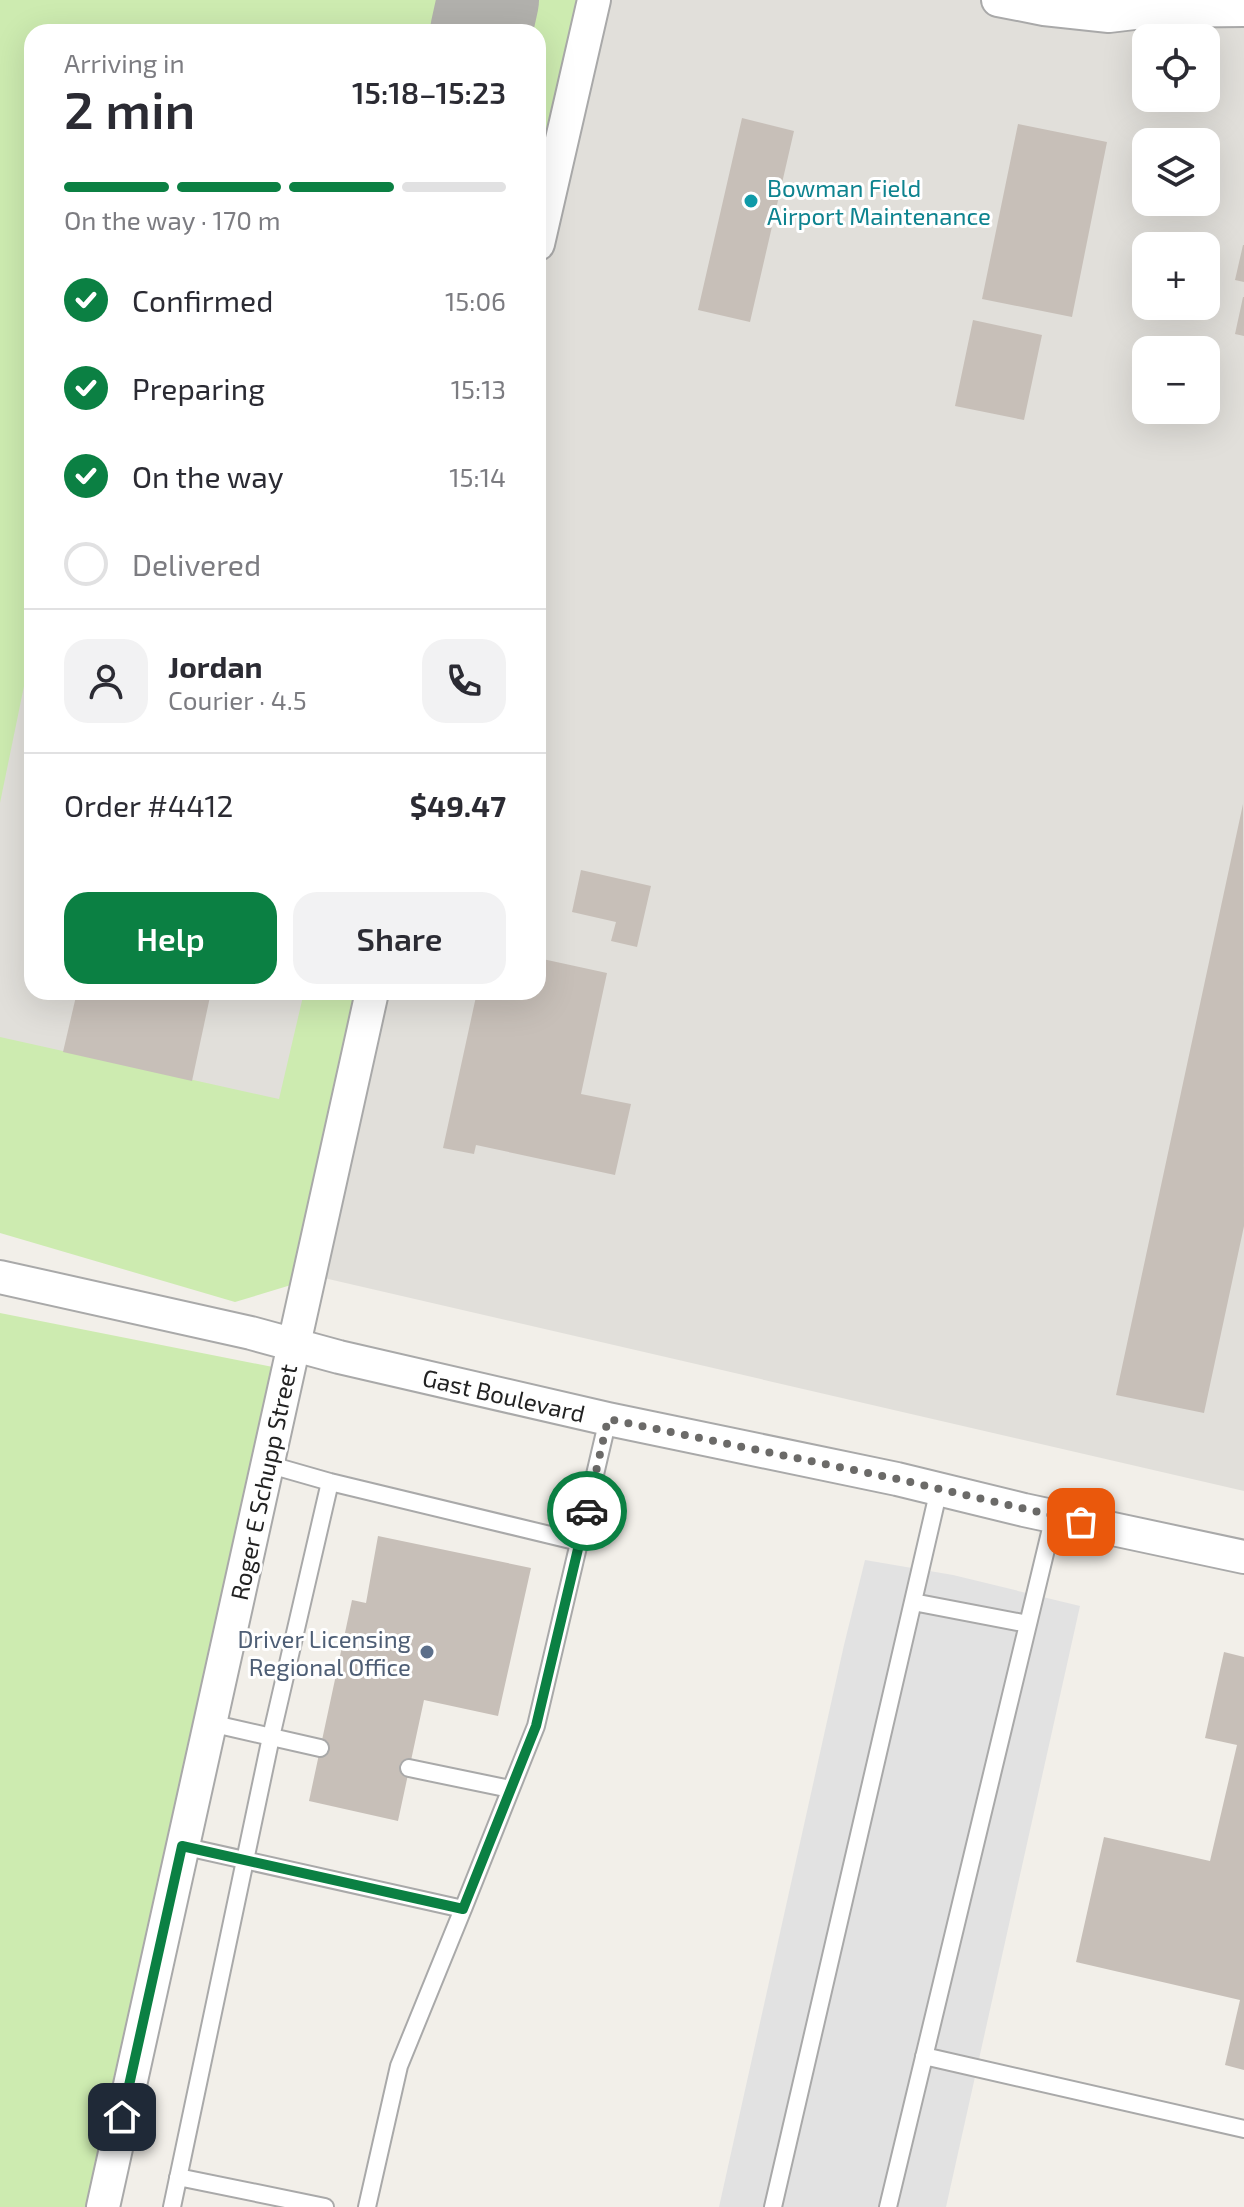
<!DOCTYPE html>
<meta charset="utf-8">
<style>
body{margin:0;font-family:"Exo 2",sans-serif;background:#f2f2f3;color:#2b2b33;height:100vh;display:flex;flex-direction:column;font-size:30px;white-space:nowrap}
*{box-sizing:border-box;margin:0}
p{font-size:26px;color:#7c7c81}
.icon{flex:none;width:44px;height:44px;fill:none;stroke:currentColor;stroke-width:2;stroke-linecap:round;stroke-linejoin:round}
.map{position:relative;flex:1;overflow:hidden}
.side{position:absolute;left:24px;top:24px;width:522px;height:976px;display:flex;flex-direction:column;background:#fff;border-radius:24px;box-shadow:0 8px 32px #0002}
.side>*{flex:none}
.buttons{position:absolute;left:1132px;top:24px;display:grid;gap:16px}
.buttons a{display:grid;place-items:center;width:88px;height:88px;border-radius:16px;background:#fff;box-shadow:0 8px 32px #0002;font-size:40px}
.pin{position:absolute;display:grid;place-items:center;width:68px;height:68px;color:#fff;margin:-34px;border-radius:16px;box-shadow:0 4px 12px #0006}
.courier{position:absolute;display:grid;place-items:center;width:80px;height:80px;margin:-40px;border:6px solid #0b8043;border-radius:50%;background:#fff;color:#222;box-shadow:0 2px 10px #0007}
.headline em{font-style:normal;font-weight:600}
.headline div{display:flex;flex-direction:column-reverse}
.headline{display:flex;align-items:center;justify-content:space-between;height:136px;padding:0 40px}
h1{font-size:52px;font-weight:600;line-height:60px}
.bar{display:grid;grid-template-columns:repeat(4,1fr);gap:12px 8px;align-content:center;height:96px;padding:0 40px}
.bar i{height:10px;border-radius:6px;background:#e1e1e2}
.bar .current{background:#0b8043}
.bar p{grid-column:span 4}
.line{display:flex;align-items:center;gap:20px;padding:0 40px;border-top:2px solid #e1e1e2}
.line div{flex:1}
.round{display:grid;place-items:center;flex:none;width:84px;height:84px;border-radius:24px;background:#f2f2f3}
ol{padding:0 40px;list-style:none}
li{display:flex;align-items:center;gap:24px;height:88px}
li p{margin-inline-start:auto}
li .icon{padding:8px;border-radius:50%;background:#0b8043;color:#fff;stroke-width:4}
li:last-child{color:#7c7c81}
li i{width:44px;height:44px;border:4px solid #e1e1e2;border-radius:50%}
.button{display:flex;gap:16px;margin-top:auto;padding:16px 40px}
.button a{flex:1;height:92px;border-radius:24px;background:#0b8043;color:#fff;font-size:32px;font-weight:600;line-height:92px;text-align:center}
.button a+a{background:#f2f2f3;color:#2b2b33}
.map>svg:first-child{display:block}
.airport{fill:#e1dfda;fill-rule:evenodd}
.grass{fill:#cdebb0}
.parking{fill:#e2e2e2}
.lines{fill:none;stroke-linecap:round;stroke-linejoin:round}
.taxiway{stroke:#b1b0ac;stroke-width:102}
.building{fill:#c7bfb8}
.lane-casing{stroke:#a9a9a9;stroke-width:20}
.street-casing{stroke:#a9a9a9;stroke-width:36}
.lane{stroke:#fff;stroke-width:16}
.street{stroke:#fff;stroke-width:32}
.done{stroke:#6b6a68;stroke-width:8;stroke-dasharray:0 14.4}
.route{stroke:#0b8043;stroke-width:10}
.culture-dot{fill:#0f9aa8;stroke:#fff;stroke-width:3}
.service-dot{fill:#5c6f8a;stroke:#fff;stroke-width:3}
.labels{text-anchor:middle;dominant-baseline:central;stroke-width:6;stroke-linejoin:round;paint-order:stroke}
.culture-label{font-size:24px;fill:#0d838f;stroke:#fff;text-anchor:start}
.street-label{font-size:24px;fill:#222;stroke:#fff}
.service-label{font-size:24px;fill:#4e5e75;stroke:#fff;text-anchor:end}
</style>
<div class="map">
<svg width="1244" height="2207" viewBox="0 0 1244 2207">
<rect width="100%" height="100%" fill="#f2efe9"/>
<path class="airport" d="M0,0H1244V1491L0,1203ZM32,32H538V992H32ZM1146,38H1206V98H1146ZM1146,142H1206V202H1146ZM1146,246H1206V306H1146ZM1146,350H1206V410H1146Z"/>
<path class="grass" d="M0,0H459L452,32H32V647L0,803Z
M531,0H583L538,199V32H523Z
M304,992H357L291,1285L235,1302L0,1233V1037L279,1099Z
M0,1313L288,1370L93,2207H0Z"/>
<path class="parking" d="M865,1560L953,1575L1080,1606L946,2207H719L844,1645Z"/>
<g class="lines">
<path class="taxiway" d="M481,32L488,0"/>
</g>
<path class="building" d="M742,118L794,131L750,322L698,310Z
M1018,124L1107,142L1072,317L982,299Z
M1243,245H1244V282L1235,280Z
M1243,297H1244V336L1235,334Z
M973,320L1042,335L1024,420L955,406Z
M1243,804L1244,1226L1204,1413L1116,1395Z
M581,870L651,886L637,947L611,941L616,922L572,912Z
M538,958L607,973L581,1094L631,1104L615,1175L476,1145L474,1154L443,1148L477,992H538Z
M77,992H211L192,1081L63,1052Z
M378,1536L531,1568L498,1716L424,1700L398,1821L309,1801L352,1600L366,1603Z
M1224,1652L1244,1657V2070L1225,2065L1240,2000L1076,1962L1104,1837L1210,1861L1237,1745L1205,1738Z"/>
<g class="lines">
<defs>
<path id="lane" d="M267,1464L330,1482L579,1542
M913,1602L1028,1624
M210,1723L320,1748
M409,1768L510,1789
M182,1846L463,1909L536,1726L608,1419
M924,2056L1244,2129
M178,2177L325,2207
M172,2207L271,1737L330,1482
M367,2207L399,2066L463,1909
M773,2207L939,1489
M888,2207L1054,1516"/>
<path id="street" d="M998,0L1044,9L1109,16L1151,11L1244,10
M538,244L594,0
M0,1277L251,1333L339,1357L608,1419L897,1479L1024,1510L1244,1557
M103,2207L372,992"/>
</defs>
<use href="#lane" class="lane-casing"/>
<use href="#street" class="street-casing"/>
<use href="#lane" class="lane"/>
<use href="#street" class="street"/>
</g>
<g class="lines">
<path class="done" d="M587,1511L608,1419L897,1479L1081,1522"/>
<path class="route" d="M122,2117L182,1846L463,1909L536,1726L587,1511"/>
</g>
<circle class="culture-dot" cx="751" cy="201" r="8"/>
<circle class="service-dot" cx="427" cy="1652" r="8"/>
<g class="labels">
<g class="culture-label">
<text x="767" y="187">Bowman Field<tspan x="767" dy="28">Airport Maintenance</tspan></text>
</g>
<g class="street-label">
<text transform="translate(504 1395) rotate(13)">Gast Boulevard</text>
<text transform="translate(263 1482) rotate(-78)">Roger E Schupp Street</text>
</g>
<g class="service-label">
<text x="411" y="1638">Driver Licensing<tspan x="411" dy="28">Regional Office</tspan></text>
</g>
</g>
</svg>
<div class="buttons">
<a><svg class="icon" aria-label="locate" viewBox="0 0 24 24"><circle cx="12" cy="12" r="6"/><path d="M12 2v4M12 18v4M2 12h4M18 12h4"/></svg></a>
<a><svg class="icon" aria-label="layers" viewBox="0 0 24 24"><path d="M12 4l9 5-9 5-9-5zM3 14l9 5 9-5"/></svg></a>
<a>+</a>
<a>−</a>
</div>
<div class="pin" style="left:1081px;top:1522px;background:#ea580c"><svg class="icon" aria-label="bag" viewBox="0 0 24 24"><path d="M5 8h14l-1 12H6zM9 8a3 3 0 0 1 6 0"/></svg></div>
<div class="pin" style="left:122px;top:2117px;background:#1f2937"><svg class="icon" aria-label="home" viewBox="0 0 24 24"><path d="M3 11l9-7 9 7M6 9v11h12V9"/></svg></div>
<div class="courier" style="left:587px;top:1511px"><svg class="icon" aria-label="car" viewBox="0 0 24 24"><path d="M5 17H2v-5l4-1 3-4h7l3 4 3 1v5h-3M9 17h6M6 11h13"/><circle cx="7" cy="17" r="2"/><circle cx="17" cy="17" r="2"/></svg></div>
<section class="side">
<div class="headline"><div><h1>2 min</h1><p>Arriving in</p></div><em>15:18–15:23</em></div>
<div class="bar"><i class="current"></i><i class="current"></i><i class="current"></i><i></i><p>On the way · 170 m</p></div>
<ol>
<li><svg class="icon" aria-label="check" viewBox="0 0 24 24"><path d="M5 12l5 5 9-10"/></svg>Confirmed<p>15:06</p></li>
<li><svg class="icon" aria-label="check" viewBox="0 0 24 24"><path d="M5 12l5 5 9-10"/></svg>Preparing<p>15:13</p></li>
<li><svg class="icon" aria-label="check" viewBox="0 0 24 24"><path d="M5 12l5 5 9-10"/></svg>On the way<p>15:14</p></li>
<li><i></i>Delivered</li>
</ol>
<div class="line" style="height:144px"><a class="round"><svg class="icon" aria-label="person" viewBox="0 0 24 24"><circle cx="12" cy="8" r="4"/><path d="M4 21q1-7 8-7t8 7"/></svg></a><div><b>Jordan</b><p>Courier · 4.5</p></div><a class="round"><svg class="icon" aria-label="phone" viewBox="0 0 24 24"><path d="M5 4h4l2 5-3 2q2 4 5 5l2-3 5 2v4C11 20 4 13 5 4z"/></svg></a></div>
<div class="line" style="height:104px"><div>Order #4412</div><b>$49.47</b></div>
<div class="button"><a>Help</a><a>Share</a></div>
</section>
</div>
